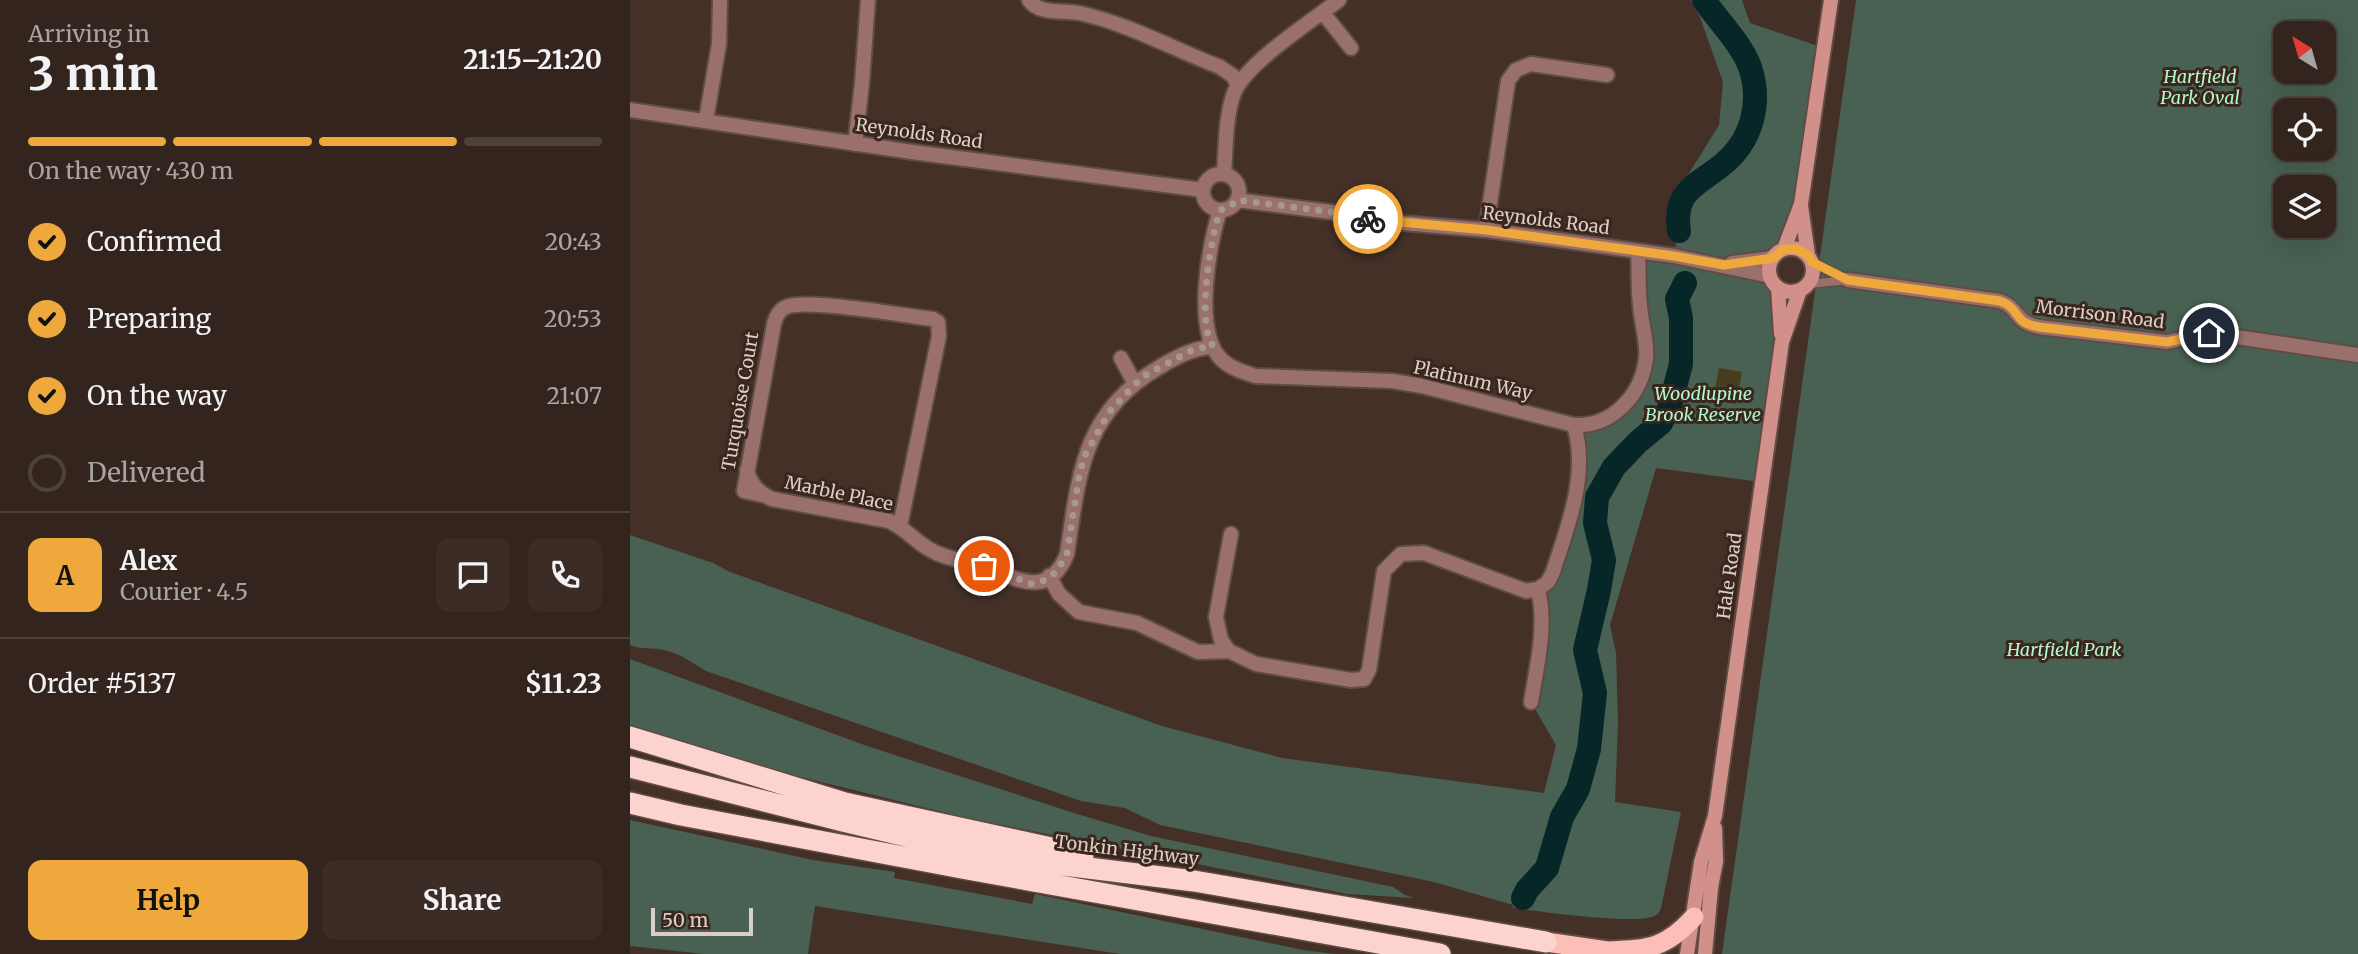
<!DOCTYPE html>
<meta charset="utf-8">
<style>
body{margin:0;font-family:Merriweather,serif;background:#3b2c26;color:#f1f3f6;height:100vh;display:flex;flex-direction:column;font-size:26px;white-space:nowrap}
*{box-sizing:border-box;margin:0}
p{font-size:23px;color:#a9a4a4}
.icon{flex:none;width:38px;height:38px;fill:none;stroke:currentColor;stroke-width:2;stroke-linecap:round;stroke-linejoin:round}
.map{position:relative;flex:1;overflow:hidden}
.sheet{display:flex;flex-direction:column;background:#33241d;width:630px}
.sheet>*{flex:none}
.needle{width:46px;rotate:323deg}
.buttons{position:absolute;left:1643px;top:21px;display:grid;gap:14px}
.buttons a{display:grid;place-items:center;width:63px;height:63px;border-radius:14px;background:#33241d;box-shadow:0 7px 28px #0002,0 0 0 2px #4e413b;font-size:35px}
.scale{position:absolute;left:21px;bottom:18px;width:102px;box-sizing:border-box;padding-left:7px;border:4px solid #dbcec8;border-top:0;font-size:19px;line-height:24px;white-space:nowrap;color:#dbcec8;-webkit-text-stroke:5px #3a261d;paint-order:stroke}
.pin{position:absolute;display:grid;place-items:center;width:60px;height:60px;color:#fff;margin:-30px;border:4px solid #fff;border-radius:50%;box-shadow:0 2px 7px #0007}
.courier{position:absolute;display:grid;place-items:center;width:70px;height:70px;margin:-35px;border:5px solid #eea83c;border-radius:50%;background:#fff;color:#222;box-shadow:0 2px 9px #0007}
.overview em{font-style:normal;font-weight:700}
.overview div{display:flex;flex-direction:column-reverse}
.overview{display:flex;align-items:center;justify-content:space-between;height:119px;padding:0 28px}
h1{font-size:46px;font-weight:700;line-height:52px}
.bar{display:grid;grid-template-columns:repeat(4,1fr);gap:10px 7px;align-content:center;height:84px;padding:0 28px}
.bar i{height:9px;border-radius:5px;background:#4e413b}
.bar .on{background:#eea83c}
.bar p{grid-column:span 4}
.line{display:flex;align-items:center;gap:18px;padding:0 28px;border-top:2px solid #4e413b}
.line div{flex:1}
.round{display:grid;place-items:center;flex:none;width:74px;height:74px;border-radius:14px;background:#3b2c26}
ol{padding:0 28px;list-style:none}
li{display:flex;align-items:center;gap:21px;height:77px}
li p{margin-inline-start:auto}
li .icon{padding:7px;border-radius:50%;background:#eea83c;color:#111;stroke-width:4}
li:last-child{color:#a9a4a4}
li i{width:38px;height:38px;border:4px solid #4e413b;border-radius:50%}
.cta{display:flex;gap:14px;margin-top:auto;padding:14px 28px}
.cta a{flex:1;height:80px;border-radius:14px;background:#eea83c;color:#111;font-size:28px;font-weight:700;line-height:80px;text-align:center}
.cta a+a{background:#3b2c26;color:#f1f3f6}
main{display:flex;flex:1;min-height:0}
.map>svg:first-child{display:block}
.green{fill:#486152;fill-rule:evenodd}
.sand{fill:#453d1c}
.lines{fill:none;stroke-linecap:round;stroke-linejoin:round}
.river{stroke:#072627;stroke-width:24}
.service-casing{stroke:#5f4c44;stroke-width:11}
.minor-casing{stroke:#5f4c44;stroke-width:18}
.tertiary-casing{stroke:#5f4c44;stroke-width:18}
.secondary-casing{stroke:#5f4c44;stroke-width:18}
.trunk-casing{stroke:#5f4c44;stroke-width:23}
.motorway-casing{stroke:#5f4c44;stroke-width:24}
.service{stroke:#9a706c;stroke-width:8}
.minor{stroke:#9a706c;stroke-width:14}
.tertiary{stroke:#9a706c;stroke-width:14}
.secondary{stroke:#d2908b;stroke-width:14}
.trunk{stroke:#febeb8;stroke-width:19}
.motorway{stroke:#fdd3cf;stroke-width:21}
.done{stroke:#a69790;stroke-width:7;stroke-dasharray:0 12.6}
.route{stroke:#eea83c;stroke-width:9}
.labels{text-anchor:middle;dominant-baseline:central;stroke-width:6;stroke-linejoin:round;paint-order:stroke}
.park-label{font-size:18px;font-style:italic;fill:#b0f7ce;stroke:#3a261d}
.street-label{font-size:18px;fill:#dbcec8;stroke:#3a261d}
</style>
<main>
<section class="sheet">
<div class="overview"><div><h1>3 min</h1><p>Arriving in</p></div><em>21:15–21:20</em></div>
<div class="bar"><i class="on"></i><i class="on"></i><i class="on"></i><i></i><p>On the way · 430 m</p></div>
<ol>
<li><svg class="icon" aria-label="check" viewBox="0 0 24 24"><path d="M5 12l5 5 9-10"/></svg>Confirmed<p>20:43</p></li>
<li><svg class="icon" aria-label="check" viewBox="0 0 24 24"><path d="M5 12l5 5 9-10"/></svg>Preparing<p>20:53</p></li>
<li><svg class="icon" aria-label="check" viewBox="0 0 24 24"><path d="M5 12l5 5 9-10"/></svg>On the way<p>21:07</p></li>
<li><i></i>Delivered</li>
</ol>
<div class="line" style="height:126px"><b class="round" style="background:#eea83c;color:#111">A</b><div><b>Alex</b><p>Courier · 4.5</p></div><a class="round"><svg class="icon" aria-label="chat" viewBox="0 0 24 24"><path d="M4 5h16v11H9l-5 4z"/></svg></a><a class="round"><svg class="icon" aria-label="phone" viewBox="0 0 24 24"><path d="M5 4h4l2 5-3 2q2 4 5 5l2-3 5 2v4C11 20 4 13 5 4z"/></svg></a></div>
<div class="line" style="height:91px"><div>Order #5137</div><b>$11.23</b></div>
<div class="cta"><a>Help</a><a>Share</a></div>
</section>
<div class="map">
<svg width="1728" height="954" viewBox="0 0 1728 954">
<rect width="100%" height="100%" fill="#443027"/>
<path class="green" d="M1061,0H1112L1120,23L1194,48L1180,151L1154,249L1143,258L1140,267V276L1148,288L1152,342L1131,482L1026,468L980,625L986,653L988,723L985,802L1051,812L1031,908C1029,912 1029,914 1024,916C1008,925 906,911 883,908V905L804,882L530,825L495,808L451,801L76,671C63,663 49,653 34,650C23,647 11,650 0,645V535L83,563L100,572L532,726L652,758L914,793L926,745L901,702L908,589L918,582L948,487L955,426L986,414L1016,361L1008,251L1044,255L1058,175L1089,125L1093,82L1070,17Z
M1226,0H1728V954H1092ZM1656,33H1694V72H1656ZM1656,110H1694V149H1656ZM1656,187H1694V226H1656Z
M0,659L237,746L444,813L521,836L763,887L775,895L784,898L717,894L337,818L69,752L0,727Z
M0,820L183,860L265,872L264,878L402,904L405,894L673,950L705,954H490L185,906L178,954H74L0,946Z"/>
<path class="sand" d="M1089,368L1112,372L1106,404L1083,400Z"/>
<g class="lines">
<path class="river" d="M1049,231C1043,191 1066,186 1092,165C1122,141 1132,103 1120,67C1111,43 1089,22 1074,0
M893,898L897,890L917,868L932,817L948,789L959,749L965,693L955,650L969,590L974,560L965,523L967,497L984,467L1008,442L1031,423L1040,406L1051,364V318L1047,299L1055,283"/>
<defs>
<path id="service" d="M1182,262L1218,280
M1179,284L1218,280"/>
<path id="minor" d="M399,0C409,15 434,10 449,13C499,24 543,49 590,67L603,76L608,85
M693,13L721,48
M76,120L89,44L90,0
M225,144L232,83L238,0
M594,174C596,148 595,118 604,93C616,63 682,21 709,0
M590,210C579,244 563,331 591,359C600,368 613,372 625,376L762,381L792,386L944,425C982,427 1011,396 1016,359C1018,341 1011,323 1010,305C1008,288 1009,269 1008,251
M856,230L878,81L886,70L901,64L977,75
M1218,280L1370,301C1391,309 1383,322 1409,327L1537,342L1579,333L1728,355
M491,358L505,384
M117,470C120,484 128,493 142,499L259,521C275,528 285,541 299,549C313,558 330,560 345,564C380,573 416,605 437,554C449,475 452,413 528,368C544,358 564,347 583,347
M132,495L114,491L144,324C146,316 149,310 156,307C176,298 276,316 303,319L308,322L309,336L270,526
M601,534L586,617L591,640L599,651L626,664L721,680L734,679L739,670L754,571L771,554L794,553L896,591L908,589
M419,576L429,594L449,612L507,623L568,652L599,651
M901,702C907,665 917,626 908,589L918,582L923,572C938,525 959,475 944,425"/>
<path id="tertiary" d="M0,110L282,152L573,190
M573 192a18 18 0 1 1 36 0a18 18 0 1 1-36 0Z
M607,200L717,214L761,222L856,230L1044,256L1140,276
M1102,263L1143,258"/>
<path id="secondary" d="M1171,206L1178,255
M1139 270a22 22 0 1 1 44 0a22 22 0 1 1-44 0Z
M1154,249L1171,204L1201,0
M1148,288L1151,334
M1057,954L1071,862L1085,816L1152,342L1170,290
M1075,954L1081,888L1086,861L1085,828"/>
<path id="trunk" d="M916,942L991,953
M980,951C1020,949 1036,948 1064,917"/>
<path id="motorway" d="M0,737L215,803L453,855
M0,767L213,821L361,856L564,881L916,942
M0,803L51,815L337,869L810,954"/>
</defs>
<use href="#service" class="service-casing"/>
<use href="#minor" class="minor-casing"/>
<use href="#tertiary" class="tertiary-casing"/>
<use href="#secondary" class="secondary-casing"/>
<use href="#trunk" class="trunk-casing"/>
<use href="#motorway" class="motorway-casing"/>
<use href="#service" class="service"/>
<use href="#minor" class="minor"/>
<use href="#tertiary" class="tertiary"/>
<use href="#secondary" class="secondary"/>
<use href="#trunk" class="trunk"/>
<use href="#motorway" class="motorway"/>
</g>
<g class="lines">
<path class="done" d="M354,566L402,584L415,580L426,572L437,554L449,476L454,457L479,412L512,377L564,349L583,346C566,323 581,237 590,210L600,207L607,200L718,214L738,219"/>
<path class="route" d="M738,219L856,230L1044,256L1094,265L1143,258L1154,249H1167L1178,255L1182,262L1218,280L1370,301C1392,309 1381,322 1409,327L1537,342L1579,333"/>
</g>
<g class="labels">
<g class="park-label">
<text x="1570" y="76">Hartfield<tspan x="1570" dy="21">Park Oval</tspan></text>
<text x="1073" y="393">Woodlupine<tspan x="1073" dy="21">Brook Reserve</tspan></text>
<text x="1434" y="649">Hartfield Park</text>
</g>
<g class="street-label">
<text transform="translate(289 133) rotate(8)">Reynolds Road</text>
<text transform="translate(916 220) rotate(7)">Reynolds Road</text>
<text transform="translate(1470 314) rotate(7)">Morrison Road</text>
<text transform="translate(843 380) rotate(13)">Platinum Way</text>
<text transform="translate(110 401) rotate(-80)">Turquoise Court</text>
<text transform="translate(209 493) rotate(12)">Marble Place</text>
<text transform="translate(1099 576) rotate(-82)">Hale Road</text>
<text transform="translate(497 850) rotate(7)">Tonkin Highway</text>
</g>
</g>
</svg>
<div class="buttons">
<a><svg class="needle" viewBox="-14 -14 28 28"><path d="M0-13l5 13h-10z" fill="#e53935"/><path d="M0 13l5-13h-10z" fill="#a9a4a4"/></svg></a>
<a><svg class="icon" aria-label="locate" viewBox="0 0 24 24"><circle cx="12" cy="12" r="6"/><path d="M12 2v4M12 18v4M2 12h4M18 12h4"/></svg></a>
<a><svg class="icon" aria-label="layers" viewBox="0 0 24 24"><path d="M12 4l9 5-9 5-9-5zM3 14l9 5 9-5"/></svg></a>
</div>
<div class="scale">50 m</div>
<div class="pin" style="left:354px;top:566px;background:#ea580c"><svg class="icon" aria-label="bag" viewBox="0 0 24 24"><path d="M5 8h14l-1 12H6zM9 8a3 3 0 0 1 6 0"/></svg></div>
<div class="pin" style="left:1579px;top:333px;background:#1f2937"><svg class="icon" aria-label="home" viewBox="0 0 24 24"><path d="M3 11l9-7 9 7M6 9v11h12V9"/></svg></div>
<div class="courier" style="left:738px;top:219px"><svg class="icon" aria-label="bike" viewBox="0 0 24 24"><circle cx="6" cy="16" r="4"/><circle cx="18" cy="16" r="4"/><path d="M6 16l4-8h5l3 8M10 8l3 8H6M13 5h3"/></svg></div>
</div>
</main>
